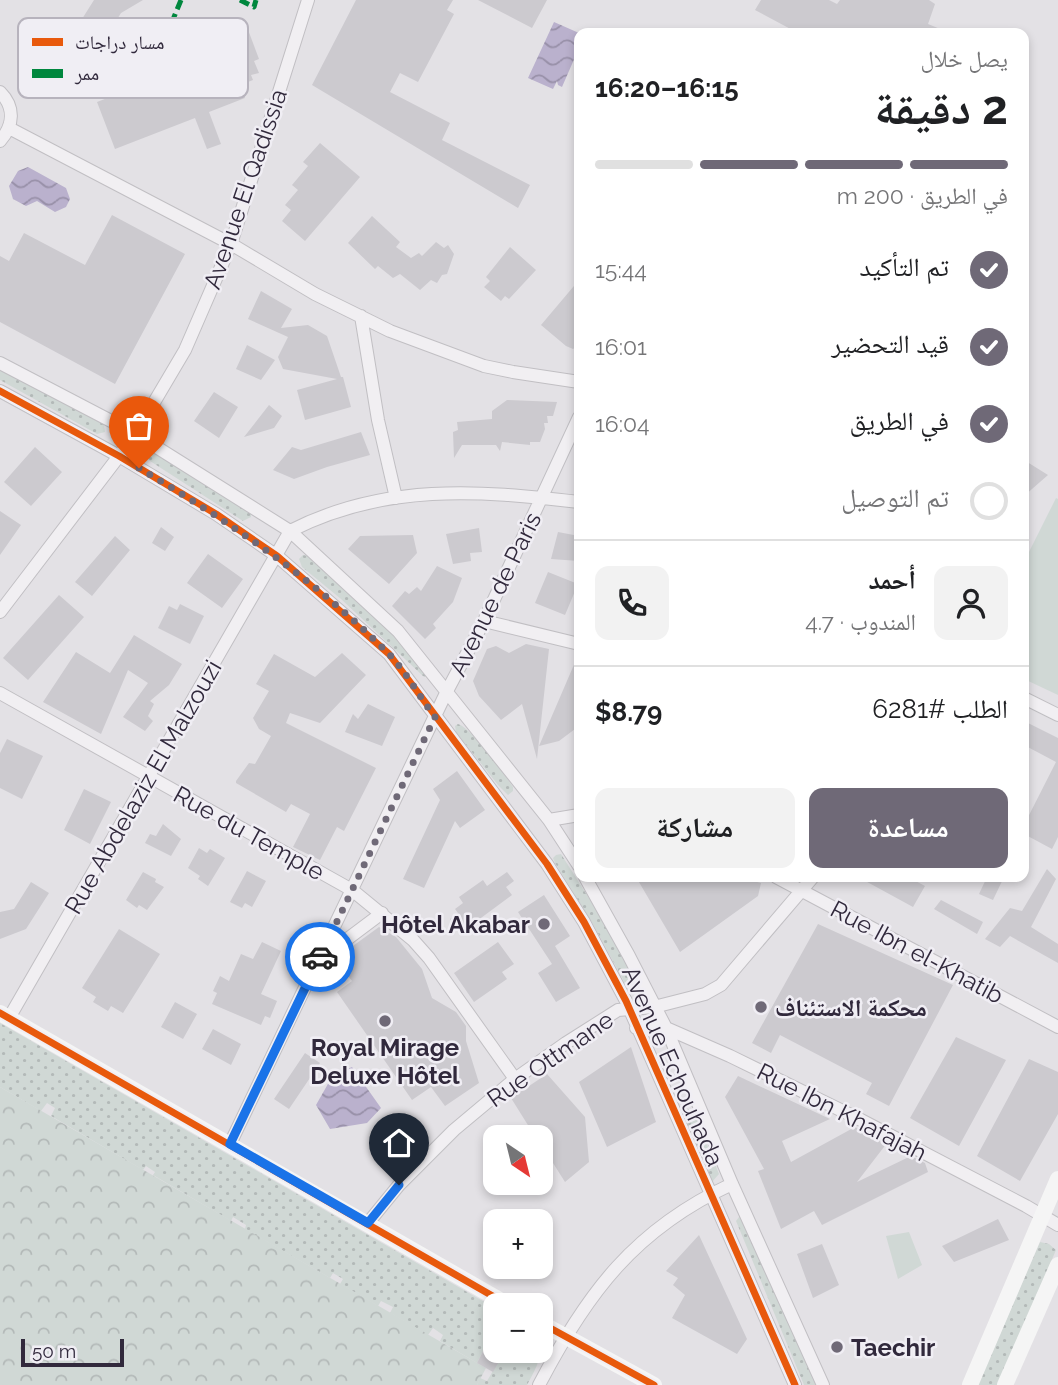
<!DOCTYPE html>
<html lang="ar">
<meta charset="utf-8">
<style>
body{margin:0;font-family:Raleway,"Noto Naskh Arabic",sans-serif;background:#f2f2f2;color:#202124;direction:rtl;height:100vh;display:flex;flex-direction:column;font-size:26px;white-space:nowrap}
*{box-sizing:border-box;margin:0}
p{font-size:23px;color:#757577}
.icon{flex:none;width:38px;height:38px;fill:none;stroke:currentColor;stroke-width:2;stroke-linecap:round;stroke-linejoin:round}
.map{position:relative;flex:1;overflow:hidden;direction:ltr}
.panel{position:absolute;left:574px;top:28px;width:455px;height:854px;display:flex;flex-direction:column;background:#fff;border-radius:14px;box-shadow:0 4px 10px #0003;direction:rtl}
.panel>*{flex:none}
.needle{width:46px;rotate:145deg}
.controls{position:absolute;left:483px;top:1125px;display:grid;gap:14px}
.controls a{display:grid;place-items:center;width:70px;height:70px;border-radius:14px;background:#fff;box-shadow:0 4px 10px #0003;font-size:35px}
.scale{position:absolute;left:21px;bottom:18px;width:103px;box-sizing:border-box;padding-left:7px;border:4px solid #31293c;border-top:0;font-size:19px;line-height:24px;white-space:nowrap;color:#31293c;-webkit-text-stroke:5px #f0eef4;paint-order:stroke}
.pin{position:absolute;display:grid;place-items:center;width:60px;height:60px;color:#fff;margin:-72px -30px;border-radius:50% 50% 50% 0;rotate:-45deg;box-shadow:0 0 7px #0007}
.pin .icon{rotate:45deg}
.courier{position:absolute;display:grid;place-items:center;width:70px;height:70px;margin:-35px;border:5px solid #1a73e8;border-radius:50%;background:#fff;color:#222;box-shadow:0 2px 9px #0007}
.headline em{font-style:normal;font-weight:700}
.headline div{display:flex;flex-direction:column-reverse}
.headline{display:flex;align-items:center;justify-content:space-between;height:119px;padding:0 21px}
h1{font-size:46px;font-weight:700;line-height:52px}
.bar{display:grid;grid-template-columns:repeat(4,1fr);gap:10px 7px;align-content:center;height:84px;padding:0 21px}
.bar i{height:9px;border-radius:5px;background:#e0e0e0}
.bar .on{background:#6f6977}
.bar p{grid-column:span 4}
.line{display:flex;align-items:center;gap:18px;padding:0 21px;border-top:2px solid #e0e0e0}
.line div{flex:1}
.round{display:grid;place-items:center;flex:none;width:74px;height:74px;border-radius:14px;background:#f2f2f2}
ol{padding:0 21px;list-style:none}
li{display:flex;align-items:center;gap:21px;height:77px}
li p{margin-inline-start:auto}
li .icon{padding:7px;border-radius:50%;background:#6f6977;color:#fff;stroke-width:4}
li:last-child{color:#757577}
li i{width:38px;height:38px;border:4px solid #e0e0e0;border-radius:50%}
.button{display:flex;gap:14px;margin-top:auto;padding:14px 21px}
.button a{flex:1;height:80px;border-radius:14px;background:#6f6977;color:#fff;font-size:28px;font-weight:700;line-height:80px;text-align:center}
.button a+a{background:#f2f2f2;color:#202124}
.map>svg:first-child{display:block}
.grass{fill:url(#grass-dots)}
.forest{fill:url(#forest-crowns)}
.pitch{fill:#d0d8d5}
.water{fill:url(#water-waves)}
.building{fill:#cccacf}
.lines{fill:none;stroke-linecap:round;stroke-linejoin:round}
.street-casing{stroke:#c1bfc3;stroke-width:14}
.street{stroke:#f1eff2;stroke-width:12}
.secondary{stroke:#f5f5f5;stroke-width:16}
.quiet{stroke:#00873e;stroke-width:5;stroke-dasharray:10 5;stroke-linecap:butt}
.cycleway-casing{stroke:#f0eef4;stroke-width:11}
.cycleway{stroke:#e8590c;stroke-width:7}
.done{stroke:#6f6977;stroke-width:7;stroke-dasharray:0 12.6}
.route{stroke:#1a73e8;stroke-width:9}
.poi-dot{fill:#6f6977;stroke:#f0eef4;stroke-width:2.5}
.labels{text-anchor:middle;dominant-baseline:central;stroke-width:5;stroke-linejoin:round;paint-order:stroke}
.street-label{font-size:24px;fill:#31293c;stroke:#f0eef4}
.poi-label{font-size:24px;font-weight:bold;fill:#31293c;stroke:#f0eef4;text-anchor:start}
.key{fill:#f0eef4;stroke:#b7b3bd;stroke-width:2}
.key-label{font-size:19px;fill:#31293c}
</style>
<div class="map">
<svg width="1058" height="1385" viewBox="0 0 1058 1385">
<defs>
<pattern id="grass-dots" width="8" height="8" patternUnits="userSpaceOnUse" patternTransform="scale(1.75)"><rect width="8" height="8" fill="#d0d8d5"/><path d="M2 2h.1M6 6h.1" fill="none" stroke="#b3b9b8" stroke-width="1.8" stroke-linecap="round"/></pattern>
<pattern id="forest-crowns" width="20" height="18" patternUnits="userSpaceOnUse" patternTransform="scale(1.75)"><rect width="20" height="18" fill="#d0d8d5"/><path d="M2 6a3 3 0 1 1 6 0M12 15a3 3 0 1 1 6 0" fill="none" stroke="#b3b9b8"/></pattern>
<pattern id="water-waves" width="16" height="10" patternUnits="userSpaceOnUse" patternTransform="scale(1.75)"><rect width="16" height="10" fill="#bab1cd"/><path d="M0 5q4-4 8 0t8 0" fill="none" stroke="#9890a8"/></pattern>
</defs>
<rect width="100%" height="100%" fill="#e3e1e5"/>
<path class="grass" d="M0,366L99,421L104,424L105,432L97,434L0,380Z
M154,451L251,513V517L243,521L150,461L146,457Z
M303,555L309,556L389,627L429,678L423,676L341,599L302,567L299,559Z
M458,724C472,728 503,773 513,787V791L508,795L498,785L456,732L455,726Z
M561,854L604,922L634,980L636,986L631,989L627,987L593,924L555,863L553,858L556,855Z
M0,1023L495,1308V1351H541V1346C541,1360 534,1372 527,1385H477L480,1378L487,1381L500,1359L484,1349L477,1363L440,1341L443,1335L433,1328L428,1335L390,1313L393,1307L381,1301L378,1306L340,1284L343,1279L333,1273L330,1278L245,1229L246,1225L233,1217L231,1221L153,1175L155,1172L146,1166L143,1170L51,1116L55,1108L47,1103L41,1111L0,1087Z
M686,1108L694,1113L719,1174L712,1182L682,1117V1111Z
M742,1213L816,1385H804L736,1221Z
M1040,1242L1049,1244L1056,1250L998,1385H978Z"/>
<path class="forest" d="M0,1087L486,1368L477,1385H0Z"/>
<path class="pitch" d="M1056,498L1058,499V695L1024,679V562Z
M909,1232L922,1265L898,1279L886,1236Z"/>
<path class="water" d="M554,22L579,33L575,41L579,43V48L562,87L558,85L557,81L553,89L528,78Z
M28,167L66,188L70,199L66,207L55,212L37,201L26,206L13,199L9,186L18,171Z
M352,1067L381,1108L367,1123L330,1129L316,1105L333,1075Z"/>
<path class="building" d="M94,0H143L121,13L104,40L97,36L84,58L65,46Z
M356,0H453L447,10L454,14L418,82L400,73L390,92L450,123L442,140L530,185L518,208L312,85Z
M478,0H547L532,28Z
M761,0H829L837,4L840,0H929L935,4L928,24L950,33H798L755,10Z
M247,27L259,59L254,61L259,73L251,75L253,80L240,85L245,98L209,112L221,144L207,149L195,118L115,149L97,102L200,62L194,47Z
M320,143L360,177L305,241L282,221L291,210L285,205L298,190L292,185L308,166L303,162Z
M112,215L185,254L115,384L0,322V256L9,261L24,233L85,265Z
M372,216L400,242L396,247L411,258L419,253L422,256L436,242L444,248L448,245L454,254L447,274L442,275L437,283L431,280L420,290L400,274L393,278L378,266L375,269L348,243Z
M510,247L536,270L509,299L505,296L501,301L484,287L490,281L486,277Z
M579,280V345L573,349L566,346L541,325Z
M261,291L292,309L281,328L308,325L327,336L341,377H343L351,407L305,420L297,390L337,379L283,369L278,357L288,337L248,319Z
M247,345L275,360L261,380L236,369Z
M214,392L238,407L219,438L194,421Z
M507,400L557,402L553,416H547L548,423H544L545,429L540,442H530V445L502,442L500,451L496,445H462L454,458L453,432L458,430L457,422L492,419V411Z
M269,405L282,416L274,428L244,437Z
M361,432L370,455L327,467L294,479L273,470L292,447L301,450Z
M35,447L62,472L31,506L4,482Z
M1024,460L1048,475L1024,496Z
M0,511L21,525L0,555Z
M161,527L174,537L165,551L152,543Z
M479,528L482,552L470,553L471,561L453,564L446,534Z
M558,532L579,536V561L551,559Z
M413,535L417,553L389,584L348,549L360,536Z
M115,536L130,550L92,596L75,582Z
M208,554L243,579L222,608L187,583Z
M437,566L462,578L453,602L433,624L436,628L425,639L392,606L405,591L409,594L417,587L421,591Z
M548,572L578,584L565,615L535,603Z
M59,595L84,617L28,680L3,658Z
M180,604L204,616L190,644L158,628L169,606L177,610Z
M134,635L182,664L169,685L150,701L154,704L148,716L153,721L145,731L123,717L148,683L128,670L101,734L43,702L76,652L110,673Z
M526,644L549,649L537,759L522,704L501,720L479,696L473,681L487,649L496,646L509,653Z
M342,653L366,675L320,723L290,713L286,723L376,768L344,831L337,827L320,860L293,847L310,814L291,804L286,812L236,783V781L249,763L255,764L271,736L259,729L253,718L269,691L256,684L274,654L315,677Z
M579,653V726L559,741L539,746Z
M368,704L395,717L382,746L345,732L353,714L358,719Z
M1024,721L1058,738V837L1052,849L1024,834V825L1056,762L1024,745Z
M7,739L43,756L22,799L0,788V753Z
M457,771L485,810L460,828L455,821L424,888L403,879L440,800L433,789Z
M84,789L111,802L90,844L64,830Z
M163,824L181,839L171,856L145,843L150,834L156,836Z
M199,848L207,853L210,849L225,858L208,886L198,879L200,876L188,868Z
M1047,869L1056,879L1031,927L1058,944V963L1010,936L1000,947L985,939L1010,908L1022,911Z
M247,871L266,881L252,907L245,903L242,908L230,902Z
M143,872L156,879L155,882L164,887L147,910L139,905L137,908L126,900Z
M507,872L514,881L506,887L512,895L466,929L463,925L458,929L450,919L458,913L455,909L463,903L459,897L483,880L487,886Z
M636,877H739L761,883L758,896L680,952Z
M858,877H908L925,886L913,907Z
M987,877H1004L993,900L979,894Z
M31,882L49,893L26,929L0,939V912L14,909Z
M544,895L570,936L555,946L580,988L556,1002L538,973L552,964L518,912Z
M941,900L983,922L977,934L934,909Z
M818,924L953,985L889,1106L866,1094L872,1083L780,1035L771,1053L752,1043Z
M379,927L396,937L422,969L432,998L456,1012L466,1026V1041L479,1083L445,1106L431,1087L412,1100L337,992L352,981L335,959Z
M119,929L160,954L123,1013L111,1006L108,1011L93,1002L96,997L82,988Z
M262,942L281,951L261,994L277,1001L270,1018L265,1016L261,1025L212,1004L217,993L213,991L220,976L229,981L241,954L253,959Z
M498,942L514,964L502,972L507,979L474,1002L454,973Z
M175,1002L197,1014L183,1039L161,1027Z
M213,1029L241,1044L231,1065L202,1049Z
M956,1037L1006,1060L959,1146L910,1118Z
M631,1047L656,1122L607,1147L579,1082Z
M305,1053L320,1063L289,1109L274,1099Z
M1029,1059L1058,1072V1114L1020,1181L977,1156Z
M547,1074L585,1117L589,1162L565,1182L541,1144V1138H536L511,1098Z
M738,1076L830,1119L782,1141L791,1162L855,1127L887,1143L857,1182L911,1156L925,1163L928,1172L822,1225L814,1211L781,1229L758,1171L764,1169L725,1097Z
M998,1219L1009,1240L954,1262L942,1246Z
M699,1235L747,1339L737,1354L672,1318L685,1295L673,1285L678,1278L666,1271Z
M822,1244L839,1285L813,1298L797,1254Z
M484,1349L501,1358L493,1372L477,1363Z"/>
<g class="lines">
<defs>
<path id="street" d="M0,92C15,107 14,125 0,141
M9,128L231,244L315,294L390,331L484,366L513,372L579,382
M361,316L378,420L396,498
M0,363L134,433L290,531L398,631L549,820L579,866
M0,391L119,456L216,514L277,556L389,654L547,864L584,922L626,1001L795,1385
M0,612L119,456L146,416L185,350L231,244L308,0
M484,621L579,644
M0,693L352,890L413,940L429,958L515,1079
M1024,698L1058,715
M549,820L579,815
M585,877L629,956L666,1028L732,1184L823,1385
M776,877L1058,1027
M322,958L382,913
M9,1018L290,531C384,483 478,490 579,502
M636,1028H666L730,1056L861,1120L1026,1206L1058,1225
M230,1144L446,693L484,621L579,417
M368,1223L399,1185L454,1130L515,1079L566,1043L618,1010L654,1007L705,994L721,985L813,877
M539,1385C587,1293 635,1229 732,1184"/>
</defs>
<use href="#street" class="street-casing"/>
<use href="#street" class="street"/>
<path class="secondary" d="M0,1013L510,1306
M541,1323L654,1385
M970,1385L1058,1179
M1005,1385L1058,1265"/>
<path class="quiet" d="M181,0L174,17L192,65
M240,0L254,7L256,0"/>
<defs>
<path id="cycleway" d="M0,391L119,456L216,514L277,556L389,654L547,864L584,922L626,1001L795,1385
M0,1013L510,1306
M541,1323L654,1385"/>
</defs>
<use href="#cycleway" class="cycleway-casing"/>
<use href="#cycleway" class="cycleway"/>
</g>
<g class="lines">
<path class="done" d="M139,468C228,521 313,578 387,652C405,670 419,696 435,717L320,957"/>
<path class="route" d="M320,957L230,1144L368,1223L399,1185"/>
</g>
<g class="poi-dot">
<circle cx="544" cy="924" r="7"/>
<circle cx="761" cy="1007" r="7"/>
<circle cx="385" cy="1021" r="7"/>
<circle cx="837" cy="1347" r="7"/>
</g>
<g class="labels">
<g class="street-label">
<text transform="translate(245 189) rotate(-71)">Avenue El Qadissia</text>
<text transform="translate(495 594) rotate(-64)">Avenue de Paris</text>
<text transform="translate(143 787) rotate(-60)">Rue Abdelaziz El Malzouzi</text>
<text transform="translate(249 833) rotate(29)">Rue du Temple</text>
<text transform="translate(917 952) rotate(28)">Rue Ibn el-Khatib</text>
<text transform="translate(550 1059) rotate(-35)">Rue Ottmane</text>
<text transform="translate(673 1066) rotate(66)">Avenue Echouhada</text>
<text transform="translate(842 1112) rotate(27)">Rue Ibn Khafajah</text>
</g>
<g class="poi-label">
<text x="530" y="924" text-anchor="end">Hôtel Akabar</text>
<text x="775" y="1007">محكمة الاستئناف</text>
<text x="385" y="1047" text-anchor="middle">Royal Mirage<tspan x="385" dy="28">Deluxe Hôtel</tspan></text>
<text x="851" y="1347">Taechir</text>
</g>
</g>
<rect x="18" y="18" width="230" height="80" rx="10" class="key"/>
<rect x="32" y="38" width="31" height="8" fill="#e8590c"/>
<rect x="32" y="69" width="31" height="9" fill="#00873e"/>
<g class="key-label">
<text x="75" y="49">مسار دراجات</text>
<text x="75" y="80">ممر</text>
</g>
</svg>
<div class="controls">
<a><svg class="needle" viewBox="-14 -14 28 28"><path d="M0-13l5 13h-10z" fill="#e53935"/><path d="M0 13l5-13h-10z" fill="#757577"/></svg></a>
<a>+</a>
<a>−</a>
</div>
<div class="scale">50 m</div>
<div class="pin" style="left:139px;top:468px;background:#ea580c"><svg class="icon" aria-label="bag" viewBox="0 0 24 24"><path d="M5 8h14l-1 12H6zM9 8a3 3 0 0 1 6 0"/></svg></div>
<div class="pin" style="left:399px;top:1185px;background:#1f2937"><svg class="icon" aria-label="home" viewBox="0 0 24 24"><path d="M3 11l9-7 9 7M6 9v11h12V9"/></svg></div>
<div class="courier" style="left:320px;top:957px"><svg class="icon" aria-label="car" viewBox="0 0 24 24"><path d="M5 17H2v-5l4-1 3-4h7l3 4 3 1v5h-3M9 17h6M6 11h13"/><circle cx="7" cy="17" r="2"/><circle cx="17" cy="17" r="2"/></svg></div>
<section class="panel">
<div class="headline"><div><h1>2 دقيقة</h1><p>يصل خلال</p></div><em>16:15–16:20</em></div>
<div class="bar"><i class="on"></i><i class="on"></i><i class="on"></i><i></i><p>في الطريق · 200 m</p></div>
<ol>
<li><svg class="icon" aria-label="check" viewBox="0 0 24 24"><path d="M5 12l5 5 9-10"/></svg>تم التأكيد<p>15:44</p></li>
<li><svg class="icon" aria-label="check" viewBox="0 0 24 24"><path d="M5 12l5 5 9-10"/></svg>قيد التحضير<p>16:01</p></li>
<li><svg class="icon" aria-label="check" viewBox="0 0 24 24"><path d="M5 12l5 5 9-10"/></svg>في الطريق<p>16:04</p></li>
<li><i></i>تم التوصيل</li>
</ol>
<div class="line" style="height:126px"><a class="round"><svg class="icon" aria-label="person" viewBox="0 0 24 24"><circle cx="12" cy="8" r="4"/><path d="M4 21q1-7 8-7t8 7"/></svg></a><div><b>أحمد</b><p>المندوب · 4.7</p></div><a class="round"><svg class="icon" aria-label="phone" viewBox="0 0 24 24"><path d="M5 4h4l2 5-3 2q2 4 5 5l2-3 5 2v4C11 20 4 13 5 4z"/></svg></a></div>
<div class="line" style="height:91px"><div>الطلب #6281</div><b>$8.79</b></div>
<div class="button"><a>مساعدة</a><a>مشاركة</a></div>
</section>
</div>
